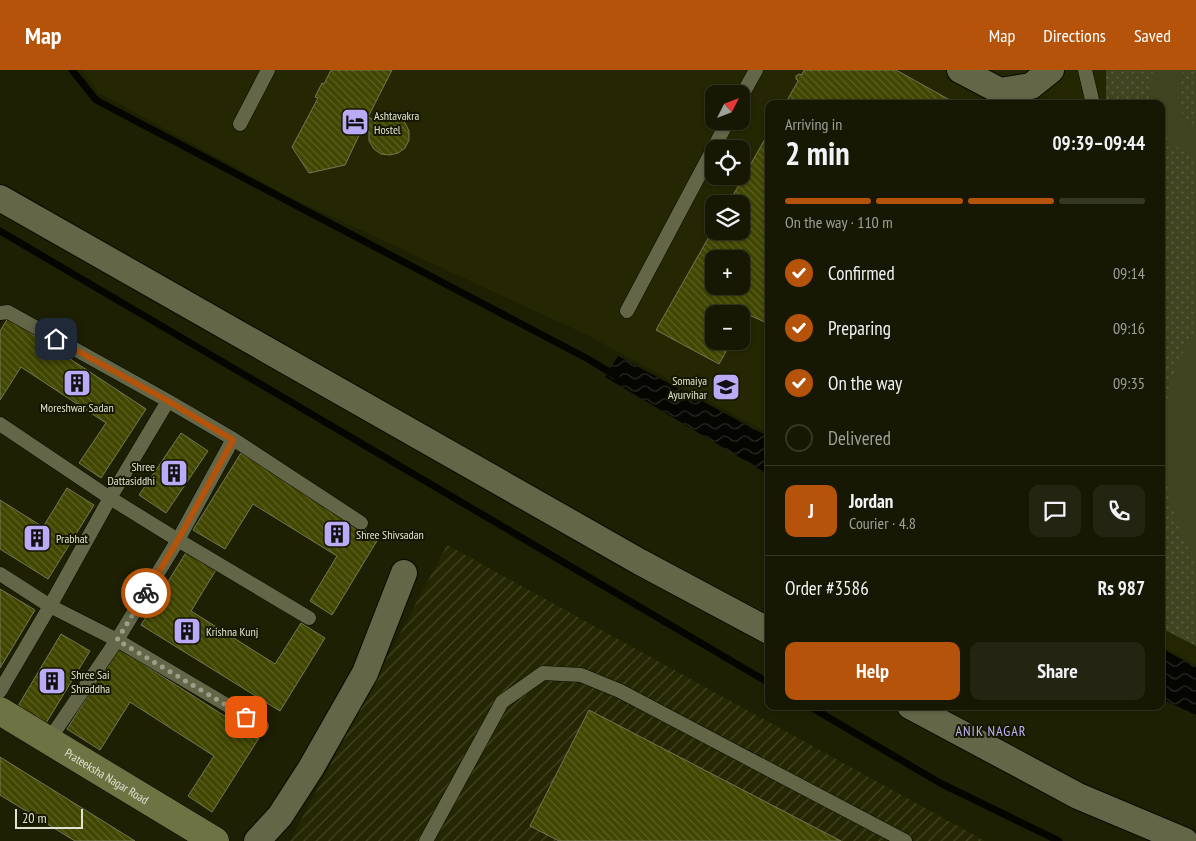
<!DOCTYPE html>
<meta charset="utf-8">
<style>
body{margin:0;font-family:"PT Sans Narrow",sans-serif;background:#232512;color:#f1f3f6;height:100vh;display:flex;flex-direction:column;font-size:19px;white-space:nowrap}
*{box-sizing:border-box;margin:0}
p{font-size:16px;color:#9ea09a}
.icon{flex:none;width:28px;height:28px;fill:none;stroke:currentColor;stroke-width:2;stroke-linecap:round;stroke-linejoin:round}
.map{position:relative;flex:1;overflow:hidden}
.sheet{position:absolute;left:765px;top:30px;width:400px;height:610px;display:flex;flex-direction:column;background:#161803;border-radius:10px;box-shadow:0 1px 4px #0004,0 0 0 1px #353725}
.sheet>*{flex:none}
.needle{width:32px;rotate:48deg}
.fabs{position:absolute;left:705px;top:15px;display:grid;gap:10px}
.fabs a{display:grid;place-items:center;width:45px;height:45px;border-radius:10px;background:#161803;box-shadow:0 1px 4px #0004,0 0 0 1px #353725;font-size:25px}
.scale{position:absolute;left:15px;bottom:12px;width:68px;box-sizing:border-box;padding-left:5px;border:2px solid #e1e4d2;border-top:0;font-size:14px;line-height:18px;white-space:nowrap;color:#e1e4d2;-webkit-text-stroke:4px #151700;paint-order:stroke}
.pin{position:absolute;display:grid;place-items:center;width:42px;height:42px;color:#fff;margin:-21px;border-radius:10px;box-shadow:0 2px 8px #0006}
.courier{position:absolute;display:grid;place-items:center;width:50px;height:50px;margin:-25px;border:4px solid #b45309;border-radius:50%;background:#fff;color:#222;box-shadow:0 1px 6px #0007}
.head em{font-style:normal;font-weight:700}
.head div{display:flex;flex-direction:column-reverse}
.head{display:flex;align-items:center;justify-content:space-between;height:85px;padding:0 20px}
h1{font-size:32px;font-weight:700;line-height:38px}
.bar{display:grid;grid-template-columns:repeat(4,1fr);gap:8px 5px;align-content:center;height:60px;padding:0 20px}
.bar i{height:6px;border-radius:4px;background:#353725}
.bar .active{background:#b45309}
.bar p{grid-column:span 4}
.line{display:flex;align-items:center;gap:12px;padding:0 20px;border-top:1px solid #353725}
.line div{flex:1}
.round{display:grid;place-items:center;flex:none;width:52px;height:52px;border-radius:10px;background:#232512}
ol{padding:0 20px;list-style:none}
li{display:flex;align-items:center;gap:15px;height:55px}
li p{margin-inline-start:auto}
li .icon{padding:5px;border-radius:50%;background:#b45309;color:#fff;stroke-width:4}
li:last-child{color:#9ea09a}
li i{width:28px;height:28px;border:2px solid #353725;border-radius:50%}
.button{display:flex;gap:10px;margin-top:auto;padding:10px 20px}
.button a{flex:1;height:58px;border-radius:10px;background:#b45309;color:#fff;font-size:20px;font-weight:700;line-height:58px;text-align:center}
.button a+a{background:#232512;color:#f1f3f6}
header{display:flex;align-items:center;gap:30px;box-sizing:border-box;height:70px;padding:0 25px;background:#b45309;color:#fff}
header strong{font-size:24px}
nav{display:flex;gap:28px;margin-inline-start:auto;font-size:18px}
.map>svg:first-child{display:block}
.built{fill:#242701;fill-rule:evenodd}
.industrial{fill:url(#industrial-furrows)}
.grass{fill:url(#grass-dots)}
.garden{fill:#414420}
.water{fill:url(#water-waves)}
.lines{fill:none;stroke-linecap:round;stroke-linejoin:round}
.stream{stroke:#060600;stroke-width:7}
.building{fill:url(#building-back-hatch);stroke:#747858;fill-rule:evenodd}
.lane-casing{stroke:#080a00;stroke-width:15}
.street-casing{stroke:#080a00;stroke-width:28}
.secondary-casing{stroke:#080a00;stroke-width:29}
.lane{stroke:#636748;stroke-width:14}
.street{stroke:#636748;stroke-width:26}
.secondary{stroke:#6e7344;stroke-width:28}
.done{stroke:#9d9f8a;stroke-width:5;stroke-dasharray:0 9}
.route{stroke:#b45309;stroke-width:6}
.labels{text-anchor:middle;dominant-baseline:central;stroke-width:4;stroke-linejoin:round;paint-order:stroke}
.poi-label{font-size:12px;fill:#e1e4d2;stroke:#151700;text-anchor:start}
.street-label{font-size:12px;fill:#e1e4d2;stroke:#151700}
.neighbourhood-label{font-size:14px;letter-spacing:1px;fill:#c2b2f9;stroke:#151700}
</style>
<header>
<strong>Map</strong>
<nav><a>Map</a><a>Directions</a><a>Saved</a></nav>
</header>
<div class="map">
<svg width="1196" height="771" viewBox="0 0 1196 771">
<defs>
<pattern id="industrial-furrows" width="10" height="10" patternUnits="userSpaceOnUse" patternTransform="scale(1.25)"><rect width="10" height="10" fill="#242701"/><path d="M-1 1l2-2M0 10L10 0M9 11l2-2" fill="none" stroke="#444625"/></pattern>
<pattern id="grass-dots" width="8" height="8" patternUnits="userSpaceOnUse" patternTransform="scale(1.25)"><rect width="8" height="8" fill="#414420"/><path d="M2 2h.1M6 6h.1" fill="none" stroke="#5c5f40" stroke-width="1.8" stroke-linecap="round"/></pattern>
<pattern id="water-waves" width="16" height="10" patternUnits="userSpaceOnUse" patternTransform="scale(1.25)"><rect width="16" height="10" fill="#060600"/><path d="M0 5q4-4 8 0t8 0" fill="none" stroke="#2a2a24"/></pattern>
<pattern id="building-back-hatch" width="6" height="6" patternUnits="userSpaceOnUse" patternTransform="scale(1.25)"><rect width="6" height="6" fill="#414600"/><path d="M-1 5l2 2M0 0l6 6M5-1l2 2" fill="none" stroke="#5c6124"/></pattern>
</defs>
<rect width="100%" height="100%" fill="#1e2004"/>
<path class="built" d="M81,0H1196V595L1161,576V34H769V364L587,265L293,129L99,23ZM714,24H741V51H714ZM714,79H741V106H714ZM714,134H741V161H714ZM714,189H741V216H714ZM714,244H741V271H714Z"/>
<path class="industrial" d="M447,475L985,771H290Z"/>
<path class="grass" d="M1106,0H1196V576L1161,558V34H1106Z"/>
<path class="garden" d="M1153,0H1184C1173,19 1177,45 1196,57V90L1172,74L1161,59V34H1152L1150,25Z
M1196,259V491C1154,422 1151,328 1196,259Z"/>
<path class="water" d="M618,286L769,367V405L605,307Z
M1161,578L1196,597V645L1161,629Z"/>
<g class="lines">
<path class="stream" d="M72,0L96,30L588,289L616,306
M0,161L769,613
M809,636L940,713L1059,771"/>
</g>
<path class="building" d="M331,0H392L368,47L374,50L382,46L390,45L399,47L405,53L409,61V70L405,78L398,83L390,85L381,84L374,79L369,71V62L362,59L345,95L309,103L292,77L318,28L315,27L322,13L324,14Z
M804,0H896L957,34H785L798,11L796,9V6L799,4L802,5Z
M769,62V254L747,244L741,254V244H714V271H732L719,294L656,260L714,158V161H741V134H728ZM714,189H741V216H714Z
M8,248L146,339L101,408L79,393L106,353L21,297L0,330V261Z
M181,363L208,381L166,443L139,425Z
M241,383L378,469L332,545L310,531L337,486L253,434L225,479L193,460Z
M67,418L94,435L48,509L0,479V430L43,457Z
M187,481L216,500L191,541L275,594L301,553L325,568L280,641L141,555Z
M0,519L35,540L0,598Z
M61,564L90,581L43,658L15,641Z
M118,578L259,668L212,742L188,726L214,686L130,632L100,680L67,659Z
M589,640L841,771H559L530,756Z
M0,687L135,771H75L0,725Z"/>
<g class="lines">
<defs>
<path id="lane" d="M1085,0L1093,34
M741,27L756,0
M240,54L268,0
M627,241L728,51
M0,243L8,242L168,331L233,369L361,453
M0,354L110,428L178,470L309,548
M0,504L50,536L117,570L262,656
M0,621L50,536L110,428L168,331
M49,670L117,570L178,470L233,369
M426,771L502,632L543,603L581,605L620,621L905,771"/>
<path id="street" d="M960,0L1000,21L1031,16L1051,0
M0,128L640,492L769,561
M910,636L1078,726L1185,771
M257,771L280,746L311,698L365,603L404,503"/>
<g id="secondary">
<path id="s1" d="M0,641L215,771"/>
</g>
</defs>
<use href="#lane" class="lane-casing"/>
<use href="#street" class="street-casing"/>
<use href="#secondary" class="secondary-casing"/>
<use href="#lane" class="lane"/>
<use href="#street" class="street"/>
<use href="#secondary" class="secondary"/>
</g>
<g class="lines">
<path class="done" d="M146,523L117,570L246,647"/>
<path class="route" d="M56,269L168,331L233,370L178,470L146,523"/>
</g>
<defs>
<symbol id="hotel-square" viewBox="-11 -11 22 22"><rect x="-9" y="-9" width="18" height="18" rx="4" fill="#bbaaf6" stroke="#151700"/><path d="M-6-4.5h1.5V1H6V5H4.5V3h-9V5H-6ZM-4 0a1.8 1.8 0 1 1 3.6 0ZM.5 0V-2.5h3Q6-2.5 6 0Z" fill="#111"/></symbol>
<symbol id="building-square" viewBox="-11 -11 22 22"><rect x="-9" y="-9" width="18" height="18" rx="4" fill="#bbaaf6" stroke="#151700"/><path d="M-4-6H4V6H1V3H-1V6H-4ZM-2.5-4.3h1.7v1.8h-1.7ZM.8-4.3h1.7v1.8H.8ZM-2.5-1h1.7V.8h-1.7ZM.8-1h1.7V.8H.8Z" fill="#111"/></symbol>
<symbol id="university-square" viewBox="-11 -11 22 22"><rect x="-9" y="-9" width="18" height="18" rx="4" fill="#bbaaf6" stroke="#151700"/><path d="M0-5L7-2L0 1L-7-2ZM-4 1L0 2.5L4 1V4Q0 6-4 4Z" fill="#111"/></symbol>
</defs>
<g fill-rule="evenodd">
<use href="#hotel-square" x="339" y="36" width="32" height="32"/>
<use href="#building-square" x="61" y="297" width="32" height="32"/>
<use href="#university-square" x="710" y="301" width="32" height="32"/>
<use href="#building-square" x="158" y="387" width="32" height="32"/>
<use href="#building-square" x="321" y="448" width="32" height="32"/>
<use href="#building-square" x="21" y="452" width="32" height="32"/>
<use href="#building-square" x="171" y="545" width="32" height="32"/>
<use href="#building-square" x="36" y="595" width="32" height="32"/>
</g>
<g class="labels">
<g class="poi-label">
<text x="374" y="45">Ashtavakra<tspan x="374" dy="14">Hostel</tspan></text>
<text x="707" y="310" text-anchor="end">Somaiya<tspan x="707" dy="14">Ayurvihar</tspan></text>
<text x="77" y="337" text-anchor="middle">Moreshwar Sadan</text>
<text x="155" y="396" text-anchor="end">Shree<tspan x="155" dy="14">Dattasiddhi</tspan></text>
<text x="356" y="464">Shree Shivsadan</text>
<text x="56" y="468">Prabhat</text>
<text x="206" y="561">Krishna Kunj</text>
<text x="71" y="604">Shree Sai<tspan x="71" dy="14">Shraddha</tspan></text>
</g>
<g class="street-label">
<text stroke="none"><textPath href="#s1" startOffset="125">Prateeksha Nagar Road</textPath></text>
</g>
<g class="neighbourhood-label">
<text x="991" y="661">ANIK NAGAR</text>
</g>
</g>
</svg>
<div class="fabs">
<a><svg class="needle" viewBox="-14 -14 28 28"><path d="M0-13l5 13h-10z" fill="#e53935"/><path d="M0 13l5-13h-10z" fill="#9ea09a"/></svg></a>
<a><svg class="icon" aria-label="locate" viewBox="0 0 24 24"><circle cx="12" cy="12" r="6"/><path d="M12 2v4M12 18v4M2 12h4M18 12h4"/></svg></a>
<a><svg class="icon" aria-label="layers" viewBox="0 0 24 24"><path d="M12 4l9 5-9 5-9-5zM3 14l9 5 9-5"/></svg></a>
<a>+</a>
<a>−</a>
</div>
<div class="scale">20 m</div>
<div class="pin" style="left:246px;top:647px;background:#ea580c"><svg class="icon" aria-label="bag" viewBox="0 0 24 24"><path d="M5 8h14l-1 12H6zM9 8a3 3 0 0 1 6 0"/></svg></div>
<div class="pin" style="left:56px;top:269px;background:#1f2937"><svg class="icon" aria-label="home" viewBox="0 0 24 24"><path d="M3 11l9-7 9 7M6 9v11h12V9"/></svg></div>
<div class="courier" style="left:146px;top:523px"><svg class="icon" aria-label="bike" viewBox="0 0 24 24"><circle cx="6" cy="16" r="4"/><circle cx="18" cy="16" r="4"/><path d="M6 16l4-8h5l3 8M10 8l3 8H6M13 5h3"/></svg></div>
<section class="sheet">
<div class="head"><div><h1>2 min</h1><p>Arriving in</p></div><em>09:39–09:44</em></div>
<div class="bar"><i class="active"></i><i class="active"></i><i class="active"></i><i></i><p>On the way · 110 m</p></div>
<ol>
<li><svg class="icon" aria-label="check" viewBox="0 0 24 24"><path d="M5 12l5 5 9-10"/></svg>Confirmed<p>09:14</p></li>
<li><svg class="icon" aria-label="check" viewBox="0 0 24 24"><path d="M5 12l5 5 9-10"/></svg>Preparing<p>09:16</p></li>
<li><svg class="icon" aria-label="check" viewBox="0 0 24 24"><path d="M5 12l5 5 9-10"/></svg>On the way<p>09:35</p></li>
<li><i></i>Delivered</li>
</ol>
<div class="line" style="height:90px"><b class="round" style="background:#b45309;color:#fff">J</b><div><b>Jordan</b><p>Courier · 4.8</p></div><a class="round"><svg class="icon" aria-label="chat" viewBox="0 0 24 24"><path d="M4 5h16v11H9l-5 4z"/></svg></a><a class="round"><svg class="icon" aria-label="phone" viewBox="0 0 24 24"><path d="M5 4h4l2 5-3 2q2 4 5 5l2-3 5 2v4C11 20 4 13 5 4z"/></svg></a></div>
<div class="line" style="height:65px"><div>Order #3586</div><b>Rs 987</b></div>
<div class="button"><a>Help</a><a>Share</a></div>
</section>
</div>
